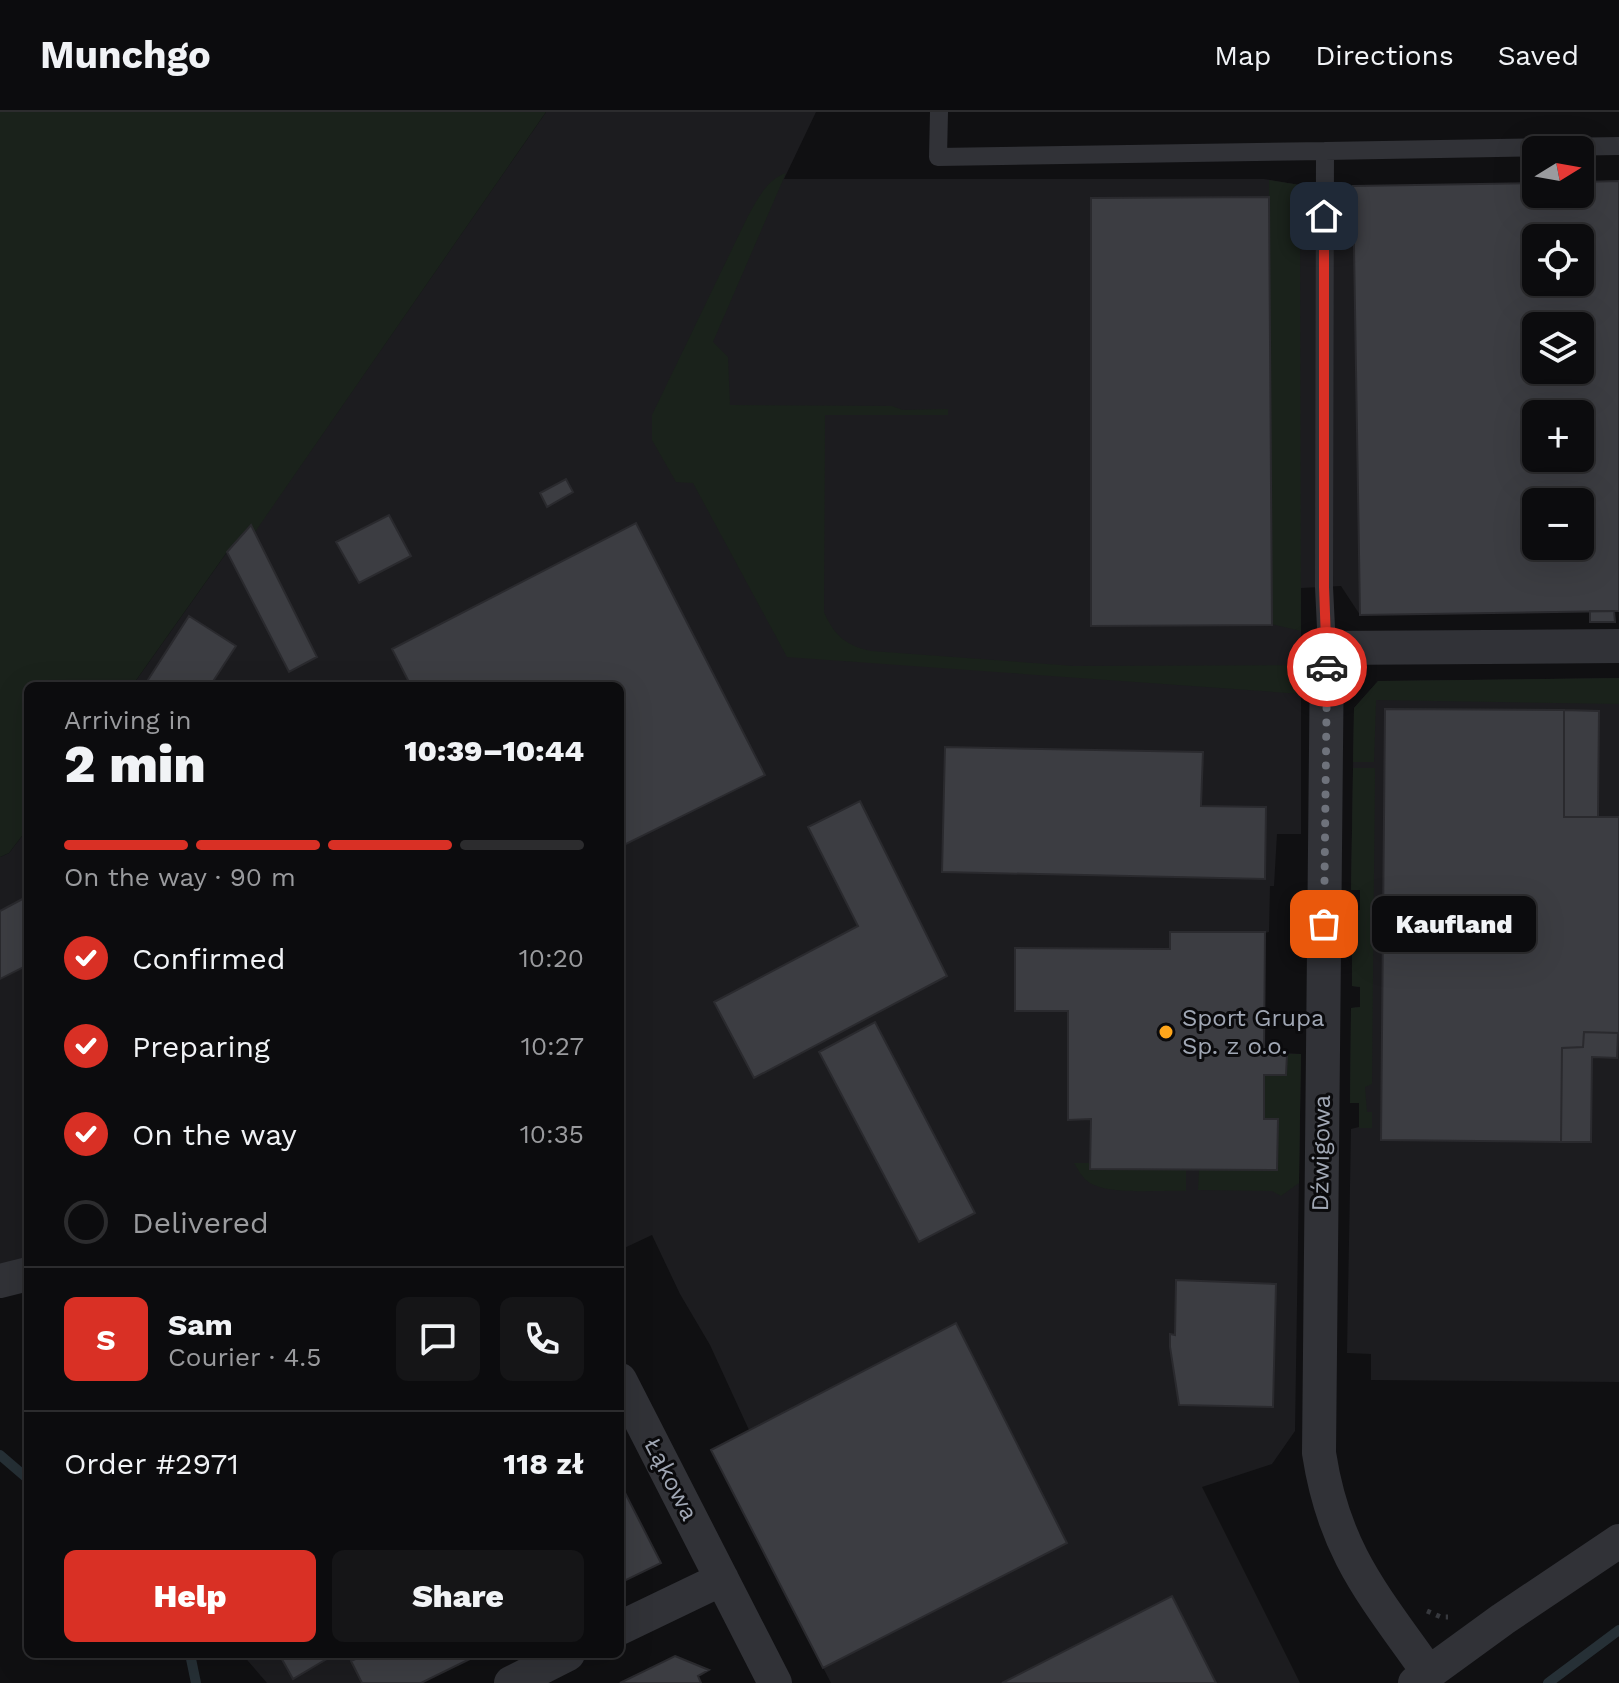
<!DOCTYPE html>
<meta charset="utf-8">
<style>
body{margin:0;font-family:"Work Sans",sans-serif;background:#151517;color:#f1f3f6;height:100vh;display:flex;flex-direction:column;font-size:30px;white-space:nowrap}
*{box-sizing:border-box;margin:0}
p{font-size:26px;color:#9a9b9e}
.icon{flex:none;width:44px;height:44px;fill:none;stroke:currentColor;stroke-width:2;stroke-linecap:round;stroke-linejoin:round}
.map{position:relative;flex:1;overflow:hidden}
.sheet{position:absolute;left:24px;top:570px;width:600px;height:976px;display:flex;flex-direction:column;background:#0c0c0e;border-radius:12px;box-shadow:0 8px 32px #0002,0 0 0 2px #2c2c2e}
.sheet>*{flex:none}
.needle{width:52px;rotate:79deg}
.buttons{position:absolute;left:1522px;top:24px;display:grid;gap:16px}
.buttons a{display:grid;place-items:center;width:72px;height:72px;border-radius:12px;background:#0c0c0e;box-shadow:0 8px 32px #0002,0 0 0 2px #2c2c2e;font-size:40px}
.pin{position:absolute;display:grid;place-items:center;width:68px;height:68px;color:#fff;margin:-34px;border-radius:16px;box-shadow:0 4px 12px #0006}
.courier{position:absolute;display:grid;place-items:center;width:80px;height:80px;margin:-40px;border:6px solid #d93025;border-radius:50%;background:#fff;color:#222;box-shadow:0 2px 10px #0007}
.bubble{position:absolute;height:56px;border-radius:12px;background:#0c0c0e;box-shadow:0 8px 32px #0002,0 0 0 2px #2c2c2e;font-size:26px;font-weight:800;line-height:56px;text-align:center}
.headline em{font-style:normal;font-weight:800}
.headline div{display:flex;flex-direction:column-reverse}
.headline{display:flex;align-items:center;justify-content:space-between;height:136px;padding:0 40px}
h1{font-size:52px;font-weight:800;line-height:60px}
.bar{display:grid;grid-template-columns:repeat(4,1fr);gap:12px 8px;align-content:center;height:96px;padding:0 40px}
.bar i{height:10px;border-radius:6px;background:#2c2c2e}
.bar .on{background:#d93025}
.bar p{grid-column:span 4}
.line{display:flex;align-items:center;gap:20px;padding:0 40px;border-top:2px solid #2c2c2e}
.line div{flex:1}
.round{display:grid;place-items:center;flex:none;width:84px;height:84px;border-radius:12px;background:#151517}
ol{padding:0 40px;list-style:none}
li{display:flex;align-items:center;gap:24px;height:88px}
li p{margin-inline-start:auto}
li .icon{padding:8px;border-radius:50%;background:#d93025;color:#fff;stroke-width:4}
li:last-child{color:#9a9b9e}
li i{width:44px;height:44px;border:4px solid #2c2c2e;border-radius:50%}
.primary-button{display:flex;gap:16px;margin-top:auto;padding:16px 40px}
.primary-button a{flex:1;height:92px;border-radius:12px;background:#d93025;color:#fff;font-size:32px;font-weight:800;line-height:92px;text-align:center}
.primary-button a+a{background:#151517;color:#f1f3f6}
header{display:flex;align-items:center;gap:48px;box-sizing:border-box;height:112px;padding:0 40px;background:#0c0c0e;border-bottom:2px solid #2c2c2e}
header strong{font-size:38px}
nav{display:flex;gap:44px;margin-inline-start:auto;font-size:28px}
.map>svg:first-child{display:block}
.built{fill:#1c1c1f;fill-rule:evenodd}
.green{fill:#1a221b}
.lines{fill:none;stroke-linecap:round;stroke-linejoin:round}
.stream{stroke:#263036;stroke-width:10}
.building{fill:#3c3d42;stroke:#2a2a2e;stroke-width:2;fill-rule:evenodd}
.path{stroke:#37393e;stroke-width:5;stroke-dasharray:4 6;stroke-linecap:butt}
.service{stroke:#313237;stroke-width:18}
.minor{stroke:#313237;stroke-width:34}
.done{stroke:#6e727b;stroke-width:8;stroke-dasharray:0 14.4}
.route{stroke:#d93025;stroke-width:10}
.poi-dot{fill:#ffa61b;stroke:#0b0b0d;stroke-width:3}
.labels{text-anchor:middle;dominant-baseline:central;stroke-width:6;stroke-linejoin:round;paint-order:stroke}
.poi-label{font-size:24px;fill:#a0a7b4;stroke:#0b0b0d;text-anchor:start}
.street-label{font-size:24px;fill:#a0a7b4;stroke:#0b0b0d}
</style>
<header>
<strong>Munchgo</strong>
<nav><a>Map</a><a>Directions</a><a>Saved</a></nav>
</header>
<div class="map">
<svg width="1619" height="1571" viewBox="0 0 1619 1571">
<rect width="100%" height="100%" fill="#101012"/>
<path class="built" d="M546,0H816L784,67H1264L1300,73L1353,74L1536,71V82H1580L1619,69V499L1614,500L1615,510H1590L1589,499L1360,503L1341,474L1301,476V722H1277L1274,774H1270L1269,820L1265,821L1264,940L1301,942L1295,1319L1272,1352L1202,1375L1300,1571H831L711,1338L749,1318L710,1233L680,1182L652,1123L620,1138V574H132L227,440L251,413L255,419ZM1536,126H1580V170H1536ZM1536,214H1580V258H1536ZM1536,302H1580V346H1536ZM1536,390H1580V434H1536Z
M1619,566V1270L1371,1268V1242L1347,1241L1351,1017L1359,1015V991H1350L1351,896L1360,895V875L1352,874V799L1360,798V778H1351L1354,596L1378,569Z
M28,716V1145L0,1153V745L9,741Z
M242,1542H480L421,1571H267Z"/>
<path class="green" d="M0,0H546L255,420L250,413L227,440L132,574H28V716L9,741L0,745Z
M786,61L713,230L728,245L730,293L892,294L903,298L948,297V303H825L824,500C834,523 846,534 871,539L1074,554L1302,553V582L787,545L693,371L676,370L652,328V303L748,104C758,87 766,68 786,61Z
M1269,68L1300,73L1301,519L1271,512Z
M1619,566V592L1376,588L1374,650H1353L1354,596L1378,569Z
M1353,656H1375L1372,972L1365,975L1367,1000H1372V1016H1359V991H1350L1351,896L1360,895V875L1352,874V799L1360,798V778H1351Z
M1287,942H1301L1299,1071L1281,1084L1272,1079L1198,1078L1199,1058H1277L1278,1008L1264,1007V963H1286Z
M1074,1051H1090V1057L1186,1058V1079C1162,1078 1109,1083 1090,1071C1082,1066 1079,1059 1074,1051Z"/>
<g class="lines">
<path class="stream" d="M0,1343L28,1367
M190,1542L196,1571
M1548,1571L1619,1518"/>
</g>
<path class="building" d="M1619,69V499L1360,503L1353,74L1536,71V82H1580V70ZM1536,126H1580V170H1536ZM1536,214H1580V258H1536ZM1536,302H1580V346H1536ZM1536,390H1580V434H1536Z
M1269,85L1272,513L1091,514V86Z
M566,367L573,380L547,395L540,381Z
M389,403L411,444L359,471L336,430Z
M636,411L765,663L620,735V574H411L392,537Z
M251,413L317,545L289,560L227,440Z
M1590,499H1614L1615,510H1590Z
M189,504L236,534L210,574H144Z
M1385,597L1564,598V705H1619V921L1584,920L1583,935L1562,936L1561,1030L1381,1028Z
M1564,598L1599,599L1598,705H1564Z
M945,635L1203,640L1201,694L1266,695L1265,767L942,760Z
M860,689L947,864L754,966L714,890L858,814L808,715Z
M28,784V853L0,867V799Z
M1170,820H1265L1264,941L1287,942L1286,963H1264V1007H1278L1277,1058L1090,1057L1091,1007L1068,1008V899H1015V836L1170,837Z
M875,910L975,1101L919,1130L819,940Z
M1584,920L1618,921L1617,946L1592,945L1591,1030H1561L1562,936L1583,935Z
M1176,1168L1276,1172L1273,1295L1179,1293L1170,1235V1222L1175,1223Z
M956,1211L1067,1431L823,1556L711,1338Z
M620,1371L661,1451L620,1471Z
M1172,1484L1216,1571H1002Z
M279,1542H335L293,1567Z
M366,1542H480L421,1571H362L351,1549Z
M675,1544L709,1558L698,1564L701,1571H620Z"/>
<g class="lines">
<path class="path" d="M1427,1499L1441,1505H1448"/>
<path class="service" d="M939,0L938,45L1325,39
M1327,536L1324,475L1325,39L1619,34"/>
<path class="minor" d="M0,1169L28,1162
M620,1268L775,1571
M620,1516L722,1467
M1428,1560C1373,1482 1334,1439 1319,1341L1327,536L1619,534
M511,1571L568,1542
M1415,1571L1503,1507L1619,1429"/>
</g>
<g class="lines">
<path class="done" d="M1324,812L1327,555"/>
<path class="route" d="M1324,104V475L1327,555"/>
</g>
<circle class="poi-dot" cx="1166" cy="920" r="8"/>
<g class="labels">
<g class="poi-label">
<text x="1182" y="906">Sport Grupa<tspan x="1182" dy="28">Sp. z o.o.</tspan></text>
</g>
<g class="street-label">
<text transform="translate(1321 1041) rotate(-89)">Dźwigowa</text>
<text transform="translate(671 1367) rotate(63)">Łąkowa</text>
</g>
</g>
</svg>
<div class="buttons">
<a><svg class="needle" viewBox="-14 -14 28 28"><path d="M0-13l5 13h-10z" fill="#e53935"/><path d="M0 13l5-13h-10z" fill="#9a9b9e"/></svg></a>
<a><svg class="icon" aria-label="locate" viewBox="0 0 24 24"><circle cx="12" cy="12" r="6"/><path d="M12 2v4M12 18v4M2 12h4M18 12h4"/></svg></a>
<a><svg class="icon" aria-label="layers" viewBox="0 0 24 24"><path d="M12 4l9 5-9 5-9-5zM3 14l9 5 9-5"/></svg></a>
<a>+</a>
<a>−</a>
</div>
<div class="pin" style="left:1324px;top:812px;background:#ea580c"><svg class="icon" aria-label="bag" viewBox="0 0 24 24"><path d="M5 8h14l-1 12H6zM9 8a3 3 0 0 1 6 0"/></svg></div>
<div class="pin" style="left:1324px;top:104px;background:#1f2937"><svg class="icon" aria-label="home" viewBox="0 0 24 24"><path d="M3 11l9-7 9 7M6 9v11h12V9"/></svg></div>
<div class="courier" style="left:1327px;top:555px"><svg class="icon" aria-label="car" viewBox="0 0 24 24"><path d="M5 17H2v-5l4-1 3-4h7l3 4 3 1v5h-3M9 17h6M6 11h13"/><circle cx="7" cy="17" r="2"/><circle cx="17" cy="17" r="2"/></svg></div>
<div class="bubble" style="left:1372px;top:784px;width:164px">Kaufland</div>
<section class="sheet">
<div class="headline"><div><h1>2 min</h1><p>Arriving in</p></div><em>10:39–10:44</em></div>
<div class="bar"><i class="on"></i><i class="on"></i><i class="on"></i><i></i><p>On the way · 90 m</p></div>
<ol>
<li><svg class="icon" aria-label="check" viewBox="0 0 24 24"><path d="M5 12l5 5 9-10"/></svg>Confirmed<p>10:20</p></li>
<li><svg class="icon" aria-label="check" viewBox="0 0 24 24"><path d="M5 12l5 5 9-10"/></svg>Preparing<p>10:27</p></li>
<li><svg class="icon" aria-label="check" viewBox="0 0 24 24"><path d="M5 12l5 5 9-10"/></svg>On the way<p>10:35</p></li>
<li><i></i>Delivered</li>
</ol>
<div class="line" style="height:144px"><b class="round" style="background:#d93025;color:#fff">S</b><div><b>Sam</b><p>Courier · 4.5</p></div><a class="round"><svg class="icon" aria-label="chat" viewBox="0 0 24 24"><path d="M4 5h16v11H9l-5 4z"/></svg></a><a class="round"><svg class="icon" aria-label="phone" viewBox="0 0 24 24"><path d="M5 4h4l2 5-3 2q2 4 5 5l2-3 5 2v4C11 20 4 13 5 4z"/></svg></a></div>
<div class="line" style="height:104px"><div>Order #2971</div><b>118 zł</b></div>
<div class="primary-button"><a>Help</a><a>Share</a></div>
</section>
</div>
